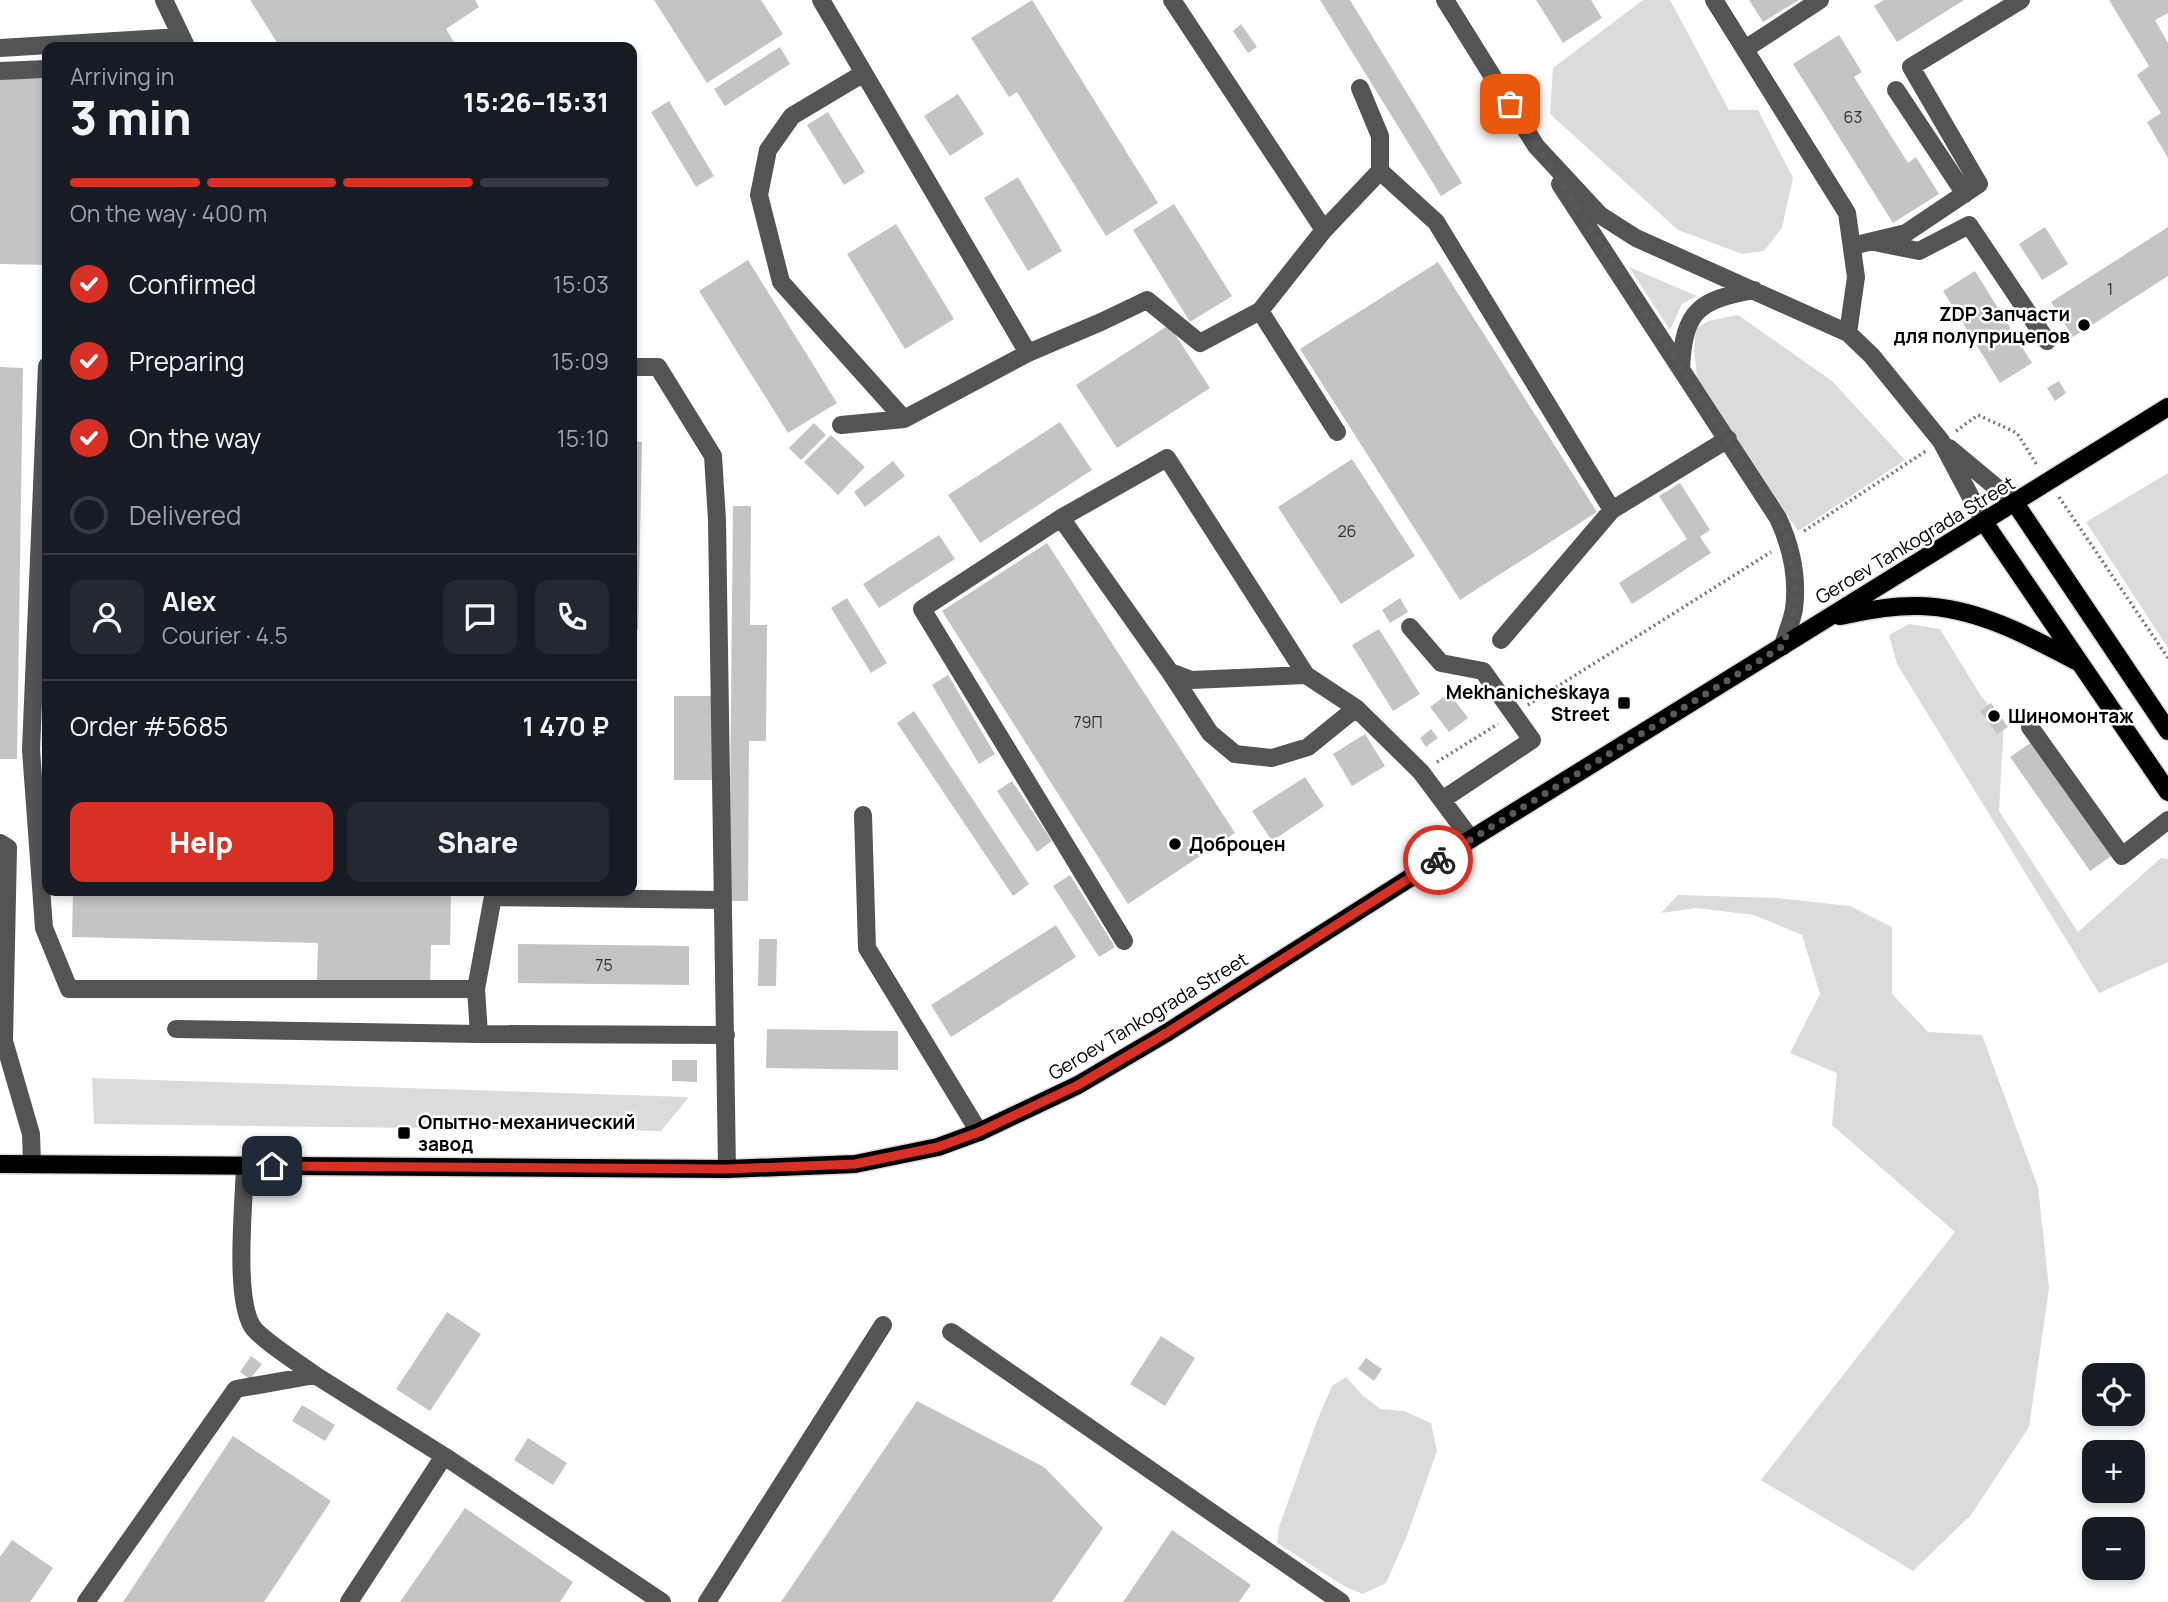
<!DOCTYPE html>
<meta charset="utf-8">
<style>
body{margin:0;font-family:Manrope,sans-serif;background:#242831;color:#f1f3f6;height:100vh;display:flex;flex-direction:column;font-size:26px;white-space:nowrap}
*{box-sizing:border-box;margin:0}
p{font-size:23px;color:#9ea1a6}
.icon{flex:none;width:38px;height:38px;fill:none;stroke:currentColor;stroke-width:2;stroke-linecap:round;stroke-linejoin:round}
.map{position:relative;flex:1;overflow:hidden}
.drawer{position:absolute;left:42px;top:42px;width:595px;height:854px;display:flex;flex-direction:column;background:#171b24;border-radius:14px;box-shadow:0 4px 10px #0003}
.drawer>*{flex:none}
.tools{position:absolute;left:2082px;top:1363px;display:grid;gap:14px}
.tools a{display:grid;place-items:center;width:63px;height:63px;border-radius:14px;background:#171b24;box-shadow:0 4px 10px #0003;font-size:35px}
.pin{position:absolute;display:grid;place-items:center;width:60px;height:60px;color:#fff;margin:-30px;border-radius:14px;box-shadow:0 4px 10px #0006}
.courier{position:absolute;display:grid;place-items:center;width:70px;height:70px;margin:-35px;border:5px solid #d93025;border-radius:50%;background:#fff;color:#222;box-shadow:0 2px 9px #0007}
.overview em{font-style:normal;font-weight:800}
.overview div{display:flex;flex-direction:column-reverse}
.overview{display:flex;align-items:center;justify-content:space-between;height:119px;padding:0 28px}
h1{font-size:46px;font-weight:800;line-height:52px}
.bar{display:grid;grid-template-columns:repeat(4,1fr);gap:10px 7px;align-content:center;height:84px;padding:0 28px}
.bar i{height:9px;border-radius:5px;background:#363941}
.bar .active{background:#d93025}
.bar p{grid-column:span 4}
.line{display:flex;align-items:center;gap:18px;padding:0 28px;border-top:2px solid #363941}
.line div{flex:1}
.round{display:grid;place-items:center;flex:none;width:74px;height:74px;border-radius:14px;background:#242831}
ol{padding:0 28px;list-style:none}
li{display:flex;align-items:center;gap:21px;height:77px}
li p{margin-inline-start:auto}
li .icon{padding:7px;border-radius:50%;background:#d93025;color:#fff;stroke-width:4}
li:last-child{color:#9ea1a6}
li i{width:38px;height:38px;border:4px solid #363941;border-radius:50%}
.action{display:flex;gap:14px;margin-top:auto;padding:14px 28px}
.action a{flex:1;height:80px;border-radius:14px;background:#d93025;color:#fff;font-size:28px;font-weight:800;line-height:80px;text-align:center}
.action a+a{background:#242831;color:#f1f3f6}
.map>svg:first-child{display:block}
.green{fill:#dbdbdb}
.building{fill:#c4c4c4}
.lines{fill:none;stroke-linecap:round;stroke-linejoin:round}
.major-casing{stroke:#dbdbdb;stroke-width:21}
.path{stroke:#767676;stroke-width:3.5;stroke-dasharray:2 3.5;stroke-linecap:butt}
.minor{stroke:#545454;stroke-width:18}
.major{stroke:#000;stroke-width:18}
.done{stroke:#595959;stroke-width:7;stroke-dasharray:0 12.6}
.route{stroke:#d93025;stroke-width:9}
.poi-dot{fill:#000;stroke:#fff;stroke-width:2.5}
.labels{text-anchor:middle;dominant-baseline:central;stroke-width:5;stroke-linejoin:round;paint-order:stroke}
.number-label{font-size:16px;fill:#313131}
.poi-label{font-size:19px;font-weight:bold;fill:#000;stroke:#fff;text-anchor:start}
.street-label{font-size:19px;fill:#000;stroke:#fff}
</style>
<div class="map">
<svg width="2168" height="1602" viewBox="0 0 2168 1602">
<rect width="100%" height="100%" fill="#fff"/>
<path class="green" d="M1643,0H1670L1729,110H1758L1793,178L1782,228L1764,251L1742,254L1678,230L1550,114L1553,68Z
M1629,267L1697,296L1682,304L1670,330Z
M1738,315L1832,381L1905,460L1798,531L1697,377L1694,349L1696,329L1708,321Z
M2168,473V648L2086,522Z
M1909,624L1940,629L1981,696L2004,721L1999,811L2078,932L2161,858L2168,859V962L2099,993L1897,664L1889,635Z
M1678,895L1778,898L1850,906L1892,927V994L1928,1032L1982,1035L2038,1187L2049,1288L2029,1427L1971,1515L1913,1571L1761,1480L1955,1232L1832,1125L1837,1073L1790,1053L1820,994L1802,935L1754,915L1696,908L1661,913Z
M92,1078L689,1097L661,1131L94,1124Z
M1346,1377L1363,1396L1381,1409L1404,1411L1431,1423L1437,1451L1406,1538L1386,1583L1363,1594L1344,1586L1277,1543L1279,1527L1317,1421L1332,1386Z"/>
<path class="building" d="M250,0H475L479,7L446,29L457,47H280Z
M654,0H761L783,34L707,83Z
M1032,0L1158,203L1106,236L1017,92L1009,97L971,38Z
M1320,0H1350L1462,183L1441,196Z
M1536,0H1591L1602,18L1563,43Z
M1749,0H1799L1763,22Z
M1884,0H1964L1897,42L1874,6Z
M2109,0H2168V13L2155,20L2168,43V158L2147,122L2161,113L2137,75L2149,66Z
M1241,24L1257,47L1248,53L1233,31Z
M1839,35L1862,72L1854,77L1908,163L1916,157L1939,194L1893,223L1793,64Z
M780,47L790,64L725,106L714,89Z
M0,78L47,79V265L0,264Z
M958,94L984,134L950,156L924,116Z
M669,101L714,176L696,187L651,112Z
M828,112L865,172L844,185L807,125Z
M1018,177L1062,251L1028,271L984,198Z
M1174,204L1232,296L1190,322L1133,230Z
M896,224L954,319L905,349L847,254Z
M2045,227L2068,264L2042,280L2019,244Z
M2168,227V276L2073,337L2051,302Z
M748,260L837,403L788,433L699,291Z
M1438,262L1597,512L1460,600L1300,349Z
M1975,271L2032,363L2000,383L1943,291Z
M1169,325L1210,388L1117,448L1076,385Z
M0,367L23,368L17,759H0Z
M2059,381L2066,393L2055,401L2047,388Z
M1060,422L1092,470L980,543L948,495Z
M814,423L826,435L801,460L789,448Z
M831,435L865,467L838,495L804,462Z
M632,441L642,442L638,630H632Z
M1352,459L1415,556L1341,604L1278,507Z
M893,461L905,476L865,507L854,492Z
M1680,483L1710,530L1700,537L1711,553L1632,604L1619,583L1687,539L1659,496Z
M733,506H751L750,625H767L766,741H749L748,901H729Z
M939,535L955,559L879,608L863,584Z
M1047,543L1235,833L1128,904L942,611Z
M847,598L887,663L871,673L831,608Z
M1400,598L1408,612L1390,623L1382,610Z
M1379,629L1420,694L1393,711L1352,645Z
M948,675L995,754L979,764L932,685Z
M1449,693L1468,718L1449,732L1430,707Z
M674,696H714V780H674Z
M1991,703L2008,727L1997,734L1980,711Z
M914,711L1029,884L1013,896L897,723Z
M1431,729L1438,738L1426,747L1420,738Z
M1365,734L1385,766L1352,786L1333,754Z
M2032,742L2111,856L2090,871L2010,757Z
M1305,777L1324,806L1272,841L1252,811Z
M1012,781L1052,841L1037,852L997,791Z
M1070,875L1115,947L1099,957L1053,886Z
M73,891H451L450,945H431L430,983L317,980L318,943L72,937Z
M1056,925L1076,957L951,1037L931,1005Z
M759,939H777L776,986H758Z
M518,944L689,946V985L518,983Z
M767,1029L898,1031V1070L766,1068Z
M672,1060H697V1082L672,1081Z
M447,1312L481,1334L430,1411L396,1389Z
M1161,1336L1195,1358L1165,1406L1130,1384Z
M251,1356L262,1364L250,1379L240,1372Z
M1366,1358L1382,1369L1374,1381L1358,1369Z
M917,1401L1044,1467L1103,1528L1052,1602H781Z
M302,1405L335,1425L325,1441L292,1421Z
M233,1436L331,1501L264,1602H123Z
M528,1438L567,1463L553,1485L514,1460Z
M465,1508L573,1582L560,1602H400Z
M1172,1530L1251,1585L1239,1602H1123Z
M12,1540L53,1568L30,1602H0V1557Z"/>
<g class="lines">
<defs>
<path id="major" d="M2015,503L2168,731
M1984,522L2168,792
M1840,616C1866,611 1893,605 1920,606C1975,607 2029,636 2076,661
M0,1164L727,1169L855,1164L938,1147L979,1132L1078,1085L1168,1032L1471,839L2168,407"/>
</defs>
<use href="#major" class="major-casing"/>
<path class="path" d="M1956,431L1978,415L2017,433L2037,465
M2059,497L2168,658
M1804,531L1926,451
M1528,705L1771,552
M1437,762L1498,724"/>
<path class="minor" d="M164,0L185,44
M821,0L1028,353
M1172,0L1324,230
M1445,0L1536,146L1600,215L1636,238L1848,333L1872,356L1941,441L1984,522
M1714,0L1847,213L1856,277L1848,333
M0,48L180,37
M1745,49L1820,0
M0,71L47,69
M864,73L792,116L768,150L759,195L781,282L904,419
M1896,90L1965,194
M1380,171L1436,222L1612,510
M1560,184L1778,518C1791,546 1798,578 1794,609C1792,621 1786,634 1783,646
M1879,243L1919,251L1969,225L2047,341
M1852,246L1906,233L1979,184L1911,67L2021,0
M1260,311L1337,432
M47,366L31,750L44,928L69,989H476L494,891
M632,367H658L713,456L717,520L727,1169
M1681,368C1684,310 1699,300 1754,290
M841,425L904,419L1028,353L1101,322L1147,300L1200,343L1260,311L1324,230L1380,171V136L1360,88
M1949,448L2015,503
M1061,518L922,609L1124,941
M1410,627L1441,663L1483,671L1532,740L1442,800
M1501,640L1612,510L1728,439
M1170,672L1191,680L1306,675
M1356,708L1308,747L1272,758L1235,754L1210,733L1170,672L1061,518L1167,458L1306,675L1356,708L1421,772L1471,839
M2030,727L2122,856L2168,820
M863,815L867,948L979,1132
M0,843L8,848L4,1041H0
M493,897L723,900
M476,989L479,1034
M176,1029L479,1034L726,1035
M4,1041L31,1134L32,1164
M245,1166C244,1203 234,1296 252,1326C259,1338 301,1365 315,1375
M951,1332L1341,1602
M86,1602L236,1389L315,1375L444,1456L662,1602
M349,1602L444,1456
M707,1602L883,1325"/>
<use href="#major" class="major"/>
</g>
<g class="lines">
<path class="done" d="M1438,860L1783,646C1786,634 1792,621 1794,609C1798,578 1791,546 1778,518L1510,104"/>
<path class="route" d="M272,1166L727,1169L855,1164L938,1147L979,1132L1078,1085L1168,1032L1438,860"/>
</g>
<g class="poi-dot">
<circle cx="2084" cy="325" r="7"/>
<rect x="1617" y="696" width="14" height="14" rx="3.5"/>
<circle cx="1994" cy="716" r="7"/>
<circle cx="1175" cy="844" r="7"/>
<rect x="397" y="1126" width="14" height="14" rx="3.5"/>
</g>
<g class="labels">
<g class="number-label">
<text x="1853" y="117">63</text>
<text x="2110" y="289">1</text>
<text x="1347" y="531">26</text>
<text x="1088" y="722">79П</text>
<text x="604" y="965">75</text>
</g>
<g class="poi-label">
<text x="2070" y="314" text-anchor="end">ZDP Запчасти<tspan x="2070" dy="22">для полуприцепов</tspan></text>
<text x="1610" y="692" text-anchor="end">Mekhanicheskaya<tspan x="1610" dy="22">Street</tspan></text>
<text x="2008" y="716">Шиномонтаж</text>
<text x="1189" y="844">Доброцен</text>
<text x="418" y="1122">Опытно-механический<tspan x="418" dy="22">завод</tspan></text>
</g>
<g class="street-label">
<text transform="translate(1915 540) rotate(-31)">Geroev Tankograda Street</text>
<text transform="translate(1148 1016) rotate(-31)">Geroev Tankograda Street</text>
</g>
</g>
</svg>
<div class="tools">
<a><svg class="icon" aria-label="locate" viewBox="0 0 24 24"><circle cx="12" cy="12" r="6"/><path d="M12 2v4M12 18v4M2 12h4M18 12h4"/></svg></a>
<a>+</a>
<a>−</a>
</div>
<div class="pin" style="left:1510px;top:104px;background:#ea580c"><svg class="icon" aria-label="bag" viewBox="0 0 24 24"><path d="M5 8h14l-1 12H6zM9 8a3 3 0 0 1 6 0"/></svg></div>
<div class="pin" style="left:272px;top:1166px;background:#1f2937"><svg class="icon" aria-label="home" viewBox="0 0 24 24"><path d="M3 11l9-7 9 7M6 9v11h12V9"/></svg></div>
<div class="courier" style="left:1438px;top:860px"><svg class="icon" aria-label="bike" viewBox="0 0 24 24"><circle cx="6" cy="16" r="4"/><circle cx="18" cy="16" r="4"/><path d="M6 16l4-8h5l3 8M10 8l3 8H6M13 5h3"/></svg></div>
<section class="drawer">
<div class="overview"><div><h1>3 min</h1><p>Arriving in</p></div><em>15:26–15:31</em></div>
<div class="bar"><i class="active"></i><i class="active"></i><i class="active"></i><i></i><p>On the way · 400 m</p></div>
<ol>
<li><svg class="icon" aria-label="check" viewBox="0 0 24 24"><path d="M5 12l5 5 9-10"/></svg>Confirmed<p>15:03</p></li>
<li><svg class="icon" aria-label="check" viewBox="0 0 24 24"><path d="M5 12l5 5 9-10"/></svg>Preparing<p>15:09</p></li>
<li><svg class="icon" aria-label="check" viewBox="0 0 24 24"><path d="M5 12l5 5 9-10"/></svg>On the way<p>15:10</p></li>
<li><i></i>Delivered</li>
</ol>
<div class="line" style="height:126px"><a class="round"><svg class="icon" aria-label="person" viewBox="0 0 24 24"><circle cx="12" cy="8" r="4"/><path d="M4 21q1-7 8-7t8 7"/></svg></a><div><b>Alex</b><p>Courier · 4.5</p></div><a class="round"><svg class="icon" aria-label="chat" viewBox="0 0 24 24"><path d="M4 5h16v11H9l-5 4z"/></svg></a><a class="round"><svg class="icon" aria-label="phone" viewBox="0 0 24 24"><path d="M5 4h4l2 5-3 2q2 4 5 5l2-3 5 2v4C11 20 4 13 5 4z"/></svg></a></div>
<div class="line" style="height:91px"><div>Order #5685</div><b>1 470 ₽</b></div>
<div class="action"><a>Help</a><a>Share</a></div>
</section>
</div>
